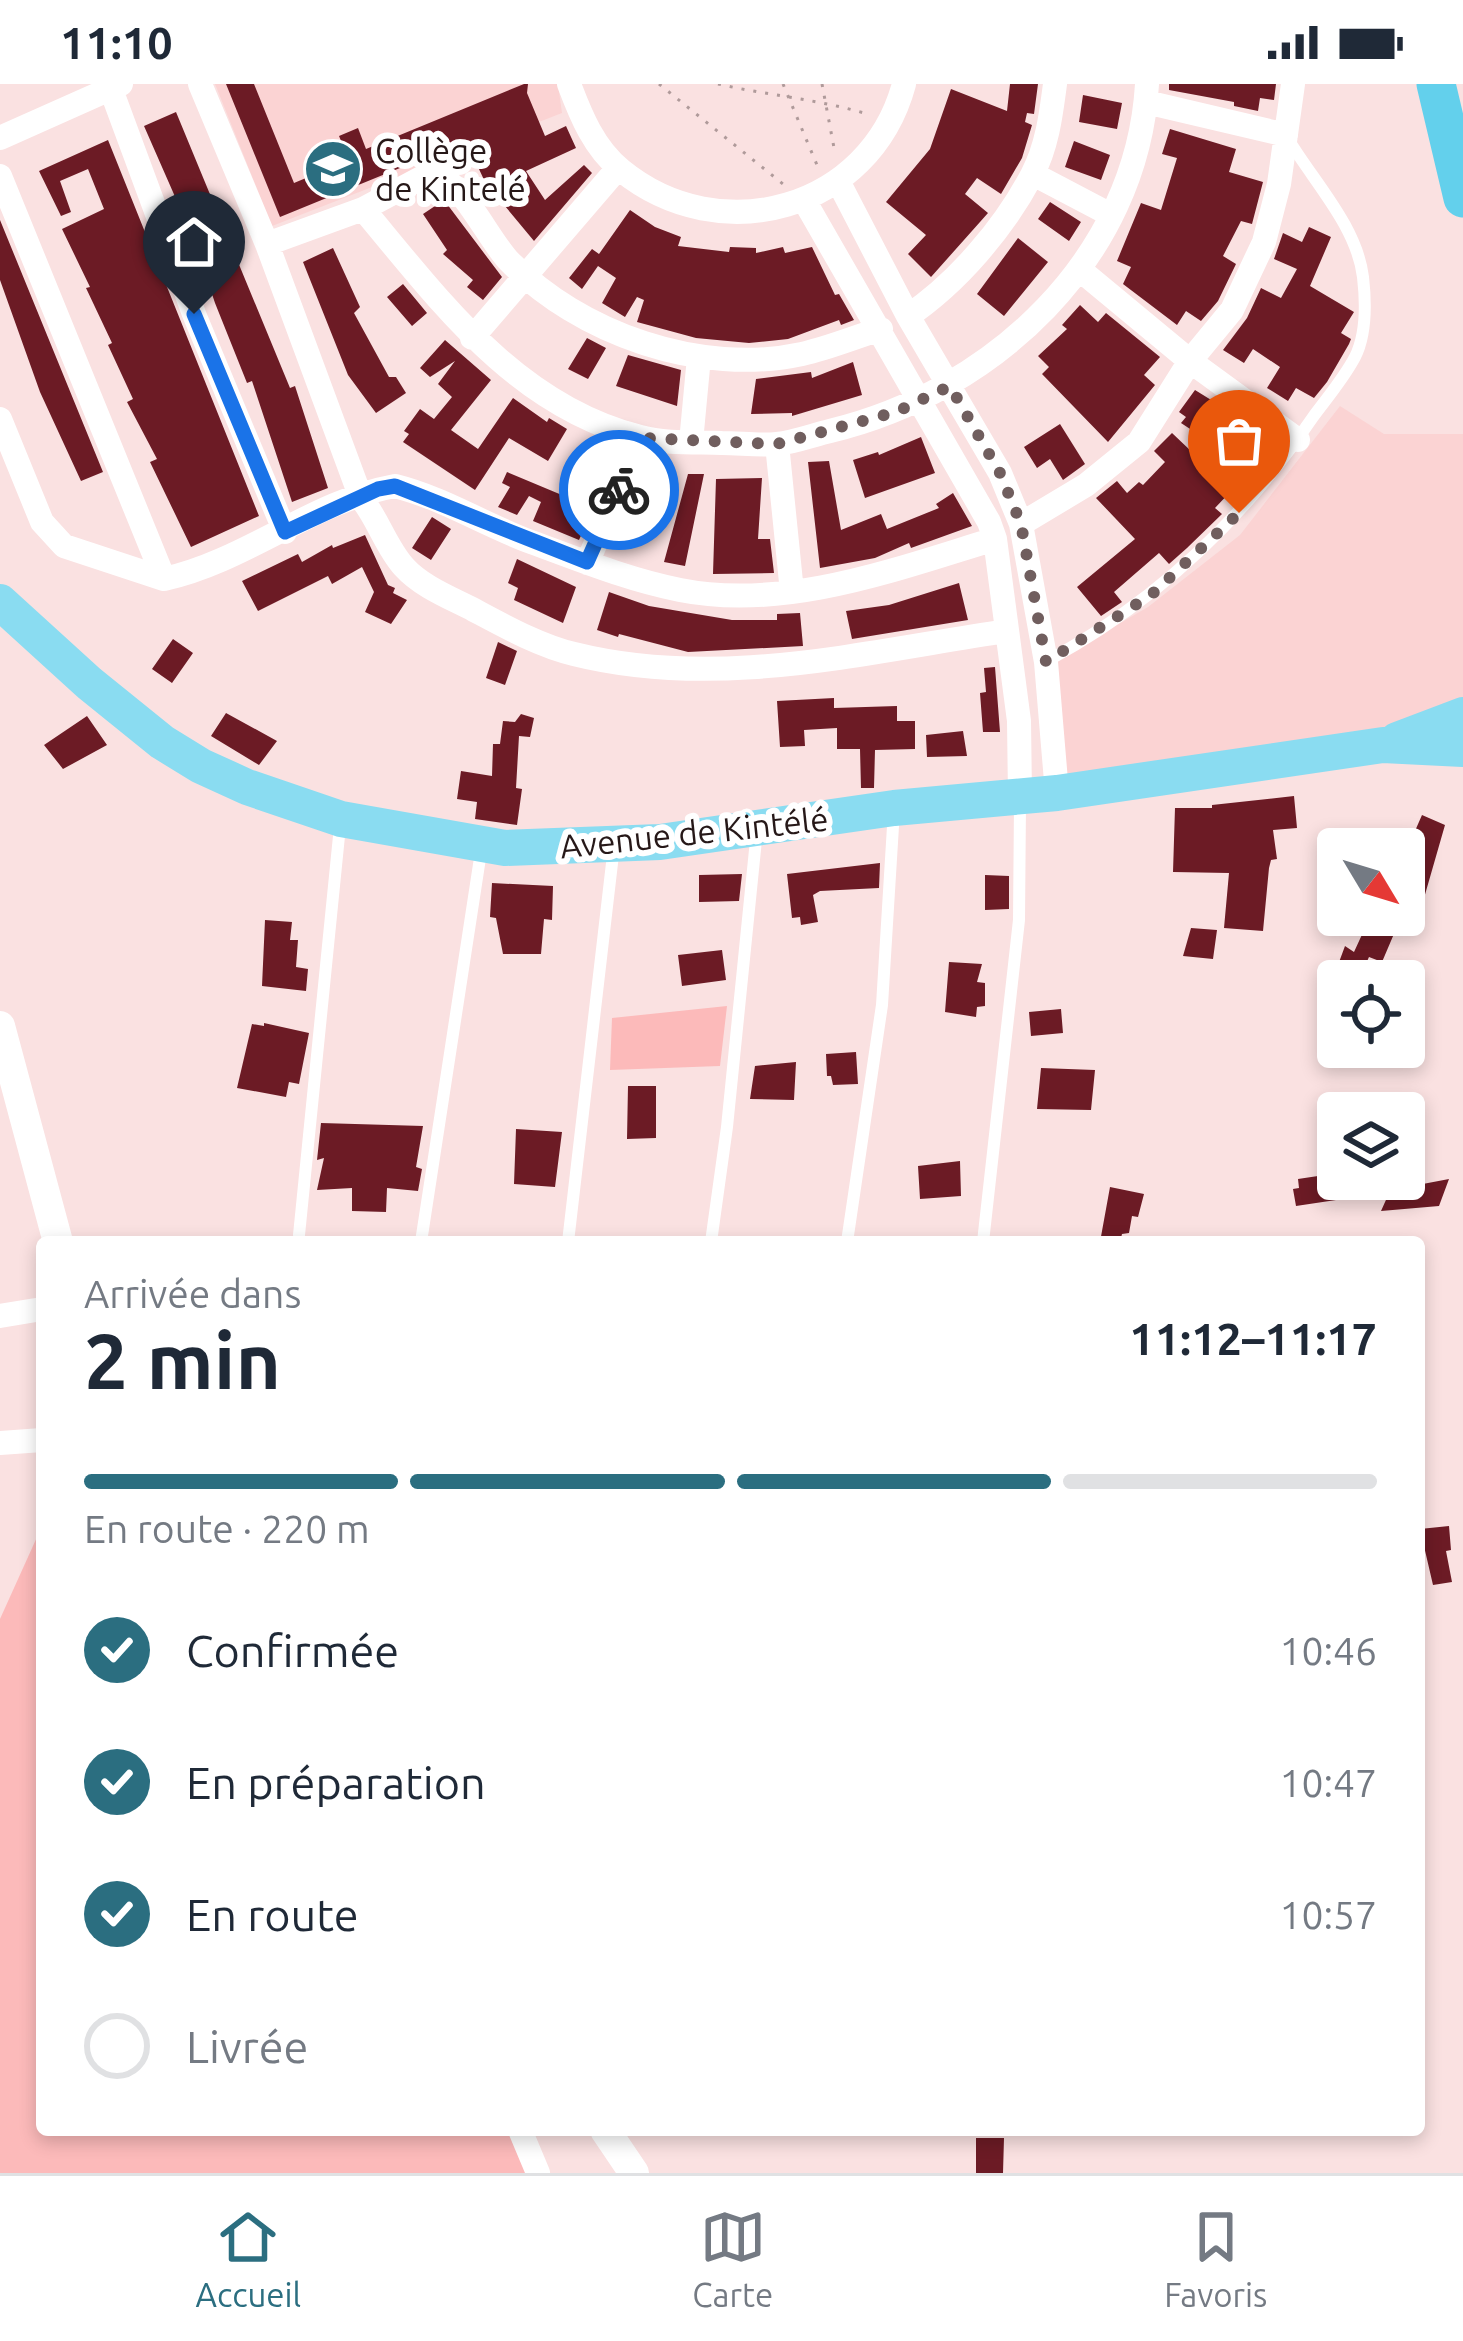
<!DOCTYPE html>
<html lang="fr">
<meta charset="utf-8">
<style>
body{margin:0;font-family:Ubuntu,sans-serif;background:#f6f6f7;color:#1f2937;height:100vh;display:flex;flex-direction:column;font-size:45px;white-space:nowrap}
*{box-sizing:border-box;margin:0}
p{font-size:39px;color:#747a83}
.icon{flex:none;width:66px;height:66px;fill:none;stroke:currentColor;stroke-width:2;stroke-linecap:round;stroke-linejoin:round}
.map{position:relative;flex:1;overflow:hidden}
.sheet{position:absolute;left:36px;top:1152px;width:1389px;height:900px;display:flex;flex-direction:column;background:#fff;border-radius:12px;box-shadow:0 6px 18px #0003}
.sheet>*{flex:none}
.needle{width:78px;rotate:128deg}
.fabs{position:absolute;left:1317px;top:744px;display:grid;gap:24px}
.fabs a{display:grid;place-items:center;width:108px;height:108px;border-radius:12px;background:#fff;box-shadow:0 6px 18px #0003;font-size:60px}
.pin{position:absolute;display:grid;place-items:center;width:102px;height:102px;color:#fff;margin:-123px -51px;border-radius:50% 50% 50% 0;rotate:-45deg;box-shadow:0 0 12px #0007}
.pin .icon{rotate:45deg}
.courier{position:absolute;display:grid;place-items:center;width:120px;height:120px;margin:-60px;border:9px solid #1a73e8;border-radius:50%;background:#fff;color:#222;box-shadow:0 3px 15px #0007}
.headline em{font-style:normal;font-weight:600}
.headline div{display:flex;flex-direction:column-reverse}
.headline{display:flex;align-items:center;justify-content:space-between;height:204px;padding:0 48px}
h1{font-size:78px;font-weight:600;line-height:90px}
.bar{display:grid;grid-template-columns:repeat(4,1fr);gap:18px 12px;align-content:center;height:144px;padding:0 48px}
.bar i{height:15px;border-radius:9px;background:#e0e1e3}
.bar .active{background:#2b6e80}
.bar p{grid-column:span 4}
ol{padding:0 48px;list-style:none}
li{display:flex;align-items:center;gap:36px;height:132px}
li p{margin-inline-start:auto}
li .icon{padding:12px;border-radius:50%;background:#2b6e80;color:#fff;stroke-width:4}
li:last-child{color:#747a83}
li i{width:66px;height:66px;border:6px solid #e0e1e3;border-radius:50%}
.status{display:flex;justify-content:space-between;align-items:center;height:84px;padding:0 60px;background:#fff;direction:ltr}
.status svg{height:33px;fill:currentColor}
.tab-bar{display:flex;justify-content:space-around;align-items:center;height:168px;border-top:3px solid #e0e1e3;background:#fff;font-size:33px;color:#747a83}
.tab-bar a{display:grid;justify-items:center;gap:6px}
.tab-bar .active{color:#2b6e80}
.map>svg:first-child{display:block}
.built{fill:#fbd3d3}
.green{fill:#fcbaba}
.building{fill:#6c1b25}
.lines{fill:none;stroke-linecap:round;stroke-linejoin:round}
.path{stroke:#af9a9a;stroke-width:3;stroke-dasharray:3 9;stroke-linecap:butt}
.service{stroke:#fff;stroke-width:12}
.minor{stroke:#fff;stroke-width:24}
.tertiary{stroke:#fff;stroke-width:30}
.primary{stroke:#8adcf1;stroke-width:36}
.trunk{stroke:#63d0ec;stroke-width:39}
.done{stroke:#705e5e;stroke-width:12;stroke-dasharray:0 21.6}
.route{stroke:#1a73e8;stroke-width:15}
.labels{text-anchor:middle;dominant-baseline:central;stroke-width:12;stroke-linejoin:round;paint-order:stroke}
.poi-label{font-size:33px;fill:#261818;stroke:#fff;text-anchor:start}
.street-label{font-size:33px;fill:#261818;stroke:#fff}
</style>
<div class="status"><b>11:10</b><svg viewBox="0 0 49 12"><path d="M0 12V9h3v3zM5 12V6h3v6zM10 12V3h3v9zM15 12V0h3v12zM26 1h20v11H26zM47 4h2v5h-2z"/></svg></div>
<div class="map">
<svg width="1463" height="2089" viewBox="0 0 1463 2089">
<rect width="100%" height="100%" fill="#fae1e1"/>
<path class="built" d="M215,0H558L562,29L272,142Z
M1340,322L1384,350H1463V625L1387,653L1061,704L1050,580L1148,523L1240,451Z"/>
<path class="green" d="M727,922L720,982L610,986L612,934Z
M42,1442V2046H518L536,2089H0V1535Z"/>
<path class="building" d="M226,0H254L294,99L349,76L339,52L358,44L366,65L524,0H528L527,9L545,52L566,42L576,64L526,87L545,116L584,81L592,89L534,157L485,98L466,57L280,133Z
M1010,0H1038L1034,30L1027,29L1025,38L1032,41L1022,74L1001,110L977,94L965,110L988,129L931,193L908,170L926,151L886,118L930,65L951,5L1007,27Z
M1169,0H1276L1274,16L1260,14L1258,27L1234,22V18L1169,6Z
M1083,11L1122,19L1117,45L1079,38Z
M176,28L290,304L295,302L328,404L292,418L252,297L247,299L215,219L208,198L212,197L144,42Z
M1170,45L1236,65L1229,88L1263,98L1252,140L1241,137L1223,172L1236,180L1218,217L1201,237L1186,227L1177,241L1123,200L1131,183L1117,177L1141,119L1161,126L1177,74L1162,70Z
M108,56L259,432L191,463L150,378L157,375L127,318L133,315L108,261L112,259L86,204L90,203L62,145L104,125L88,85L60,97L71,128L61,132L39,87Z
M1074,57L1110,71L1101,96L1065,83Z
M444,116L502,193L483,216L467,203L473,196L443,170L447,166L423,130Z
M1050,118L1081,138L1069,157L1038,135Z
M630,126L655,143L681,153L678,162L729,168L730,163L756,164V169L783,163L785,169L812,163L835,211L839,210L854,236L841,241L839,236L788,255L749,259L696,254L637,238L644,216L637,213L625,233L602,219L616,194L598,182L582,205L569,194L592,165L599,170Z
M0,136L103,388L81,397L40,308L0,196Z
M1309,143L1331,153L1310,202L1354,228L1341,249L1351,255L1349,260L1327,298L1314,314L1296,304L1288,317L1267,304L1280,283L1253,265L1244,279L1223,266L1247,234L1261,204L1281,214L1297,185L1274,175L1283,149L1302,158Z
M1018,154L1048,178L1004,232L977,210Z
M333,164L360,223L354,229L389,293H396L406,309L376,329L348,291L303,178Z
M403,200L427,229L412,242L387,213Z
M1080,221L1098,238L1106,229L1160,273L1144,291L1155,301L1108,358L1042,290L1049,283L1038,272L1067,245L1062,241Z
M587,254L606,264L588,295L568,285Z
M445,256L491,296L451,346L478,365L513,314L547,338L549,334L567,345L548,377L509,354L475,406L403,358L409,350L404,347L420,325L434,335L452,313L438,300L455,277L430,293L420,284Z
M628,271L681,286L677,322L616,302Z
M853,278L862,311L792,332V329L751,330L756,295L811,288L812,294Z
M1195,306L1237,332L1232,340L1259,358L1263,351L1279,362L1257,389L1181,339L1186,333L1179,328Z
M1060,340L1085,380L1063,396L1050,375L1037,384L1024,363Z
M1172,349L1232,406L1215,424L1222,430L1187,464L1169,480L1159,469L1114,508L1122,518L1101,532L1077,503L1135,455L1096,414L1117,397L1127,409L1139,398L1143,401L1165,378L1154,367Z
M921,353L935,389L865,414L853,376L878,368L879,371Z
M594,355L614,362L589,421L594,423L579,456L533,437L541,418L529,412L517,431L498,423L510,403L502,399L507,388L569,414Z
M829,377L841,446L881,430L887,445L939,424L936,420L953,409L972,442L911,464L909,459L875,474L820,484L808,378Z
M688,390H704L685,482L664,478Z
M762,394L758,455H770L774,489L713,490L716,395Z
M432,433L451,445L431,476L412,464Z
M365,451L388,501L395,504L393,509L407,516L391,540L365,528L374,508L362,483L332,500L328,492L258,527L242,497L298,470L302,478L332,461L333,464Z
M517,475L576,503L563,539L514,516L518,504L508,499Z
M959,499L968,536L852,555L846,527L889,521Z
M609,508L649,522L732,536H777V530L800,529L803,562L688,568L619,550L618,553L597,546Z
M173,555L193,569L172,599L152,585Z
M498,558L517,567L505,601L486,594Z
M995,583L1000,648H983L980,609L986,608L984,584Z
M834,614V624L897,622V637H915V665L875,666L874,704H861L860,665H837V644L804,646L805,662L780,663L777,617Z
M226,629L277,657L259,681L211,652Z
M521,630L534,634L530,653L519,652L516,704L522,705L517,741L475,735L477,718L457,715L461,687L492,692L493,660H500L503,637L515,638Z
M87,632L107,661L63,685L44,661Z
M963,647L967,672L927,673L926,651Z
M1294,712L1297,744L1273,746L1277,775L1271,776L1269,784L1263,847L1224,844L1229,789L1173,788L1175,724H1212V721Z
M1422,731L1445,741L1422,821L1404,815V772Z
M880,779L879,804L820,807L813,811L818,838L801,841L800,833L792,834L787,790Z
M742,790L739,817L699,818V791Z
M985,791L1009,792V825L985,826Z
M492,799L553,802L552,836L544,835L541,870H503L496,834L490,833Z
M1371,831H1402L1382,878L1369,873L1358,897H1332L1345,862L1354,868Z
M265,836L292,838L290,856H298L296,883L308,885L306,907L262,902Z
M1191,844L1217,846L1213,875L1183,872Z
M722,866L726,896L682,902L678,871Z
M949,878L982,880L977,898L985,899V922L977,923L976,933L945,928Z
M1061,925L1063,949L1031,952L1029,928Z
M264,939L309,949L299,1000L289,998L286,1013L237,1004L252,940L264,942Z
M856,968L858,1000L833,1001L831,992H827L826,970Z
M796,978L794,1016L750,1015L755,982Z
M1041,984L1095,986L1091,1026L1037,1025Z
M628,1002H656V1054L627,1055Z
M321,1039L423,1042L416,1083L422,1085L418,1107L387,1104L386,1128L352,1127V1104L317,1106L324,1074L317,1076Z
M516,1045L562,1048L555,1103L514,1100Z
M960,1077L961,1112L920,1115L918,1082Z
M1338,1089V1095H1368L1369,1104L1335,1109L1336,1116L1296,1122L1293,1105L1299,1104L1298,1095Z
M1406,1095L1407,1103L1449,1095L1439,1122L1381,1127L1394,1098Z
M1110,1103L1144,1110L1138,1133L1132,1132L1129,1149L1122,1150L1120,1158H1100Z
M1449,1442L1451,1466L1446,1467L1452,1498L1433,1501L1420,1445Z
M976,2054H1004L1003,2089H976Z"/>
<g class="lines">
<path class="path" d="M659,0L783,100
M718,0C766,11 816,15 864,29
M783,0L817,81
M822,0L835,69"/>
<path class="service" d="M1047,577C1156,518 1243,436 1313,333C1327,314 1344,294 1355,273C1367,249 1366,219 1363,193C1357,143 1315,99 1290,58
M299,1151L340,742
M421,1158L482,761
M568,1158L614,762
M711,1158L727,1043L757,746
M847,1158L882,921L894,726
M983,1158L1019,836L1020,719"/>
<path class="minor" d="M109,0L194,230L285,448
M200,0L267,160L361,414C378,435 386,463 404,483C422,503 451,514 474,526C504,542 540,562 574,570C718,606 864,568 1007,547
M569,0C581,32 594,64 621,86C720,167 870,126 904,0
M1146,18L1286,51
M0,54L121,0
M1033,90L1111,131
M0,92L164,495C246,477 313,417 395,402C443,414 485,441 531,458C580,476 629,496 680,506C785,527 896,485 995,455
M838,97L908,232L1000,389L1021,440L1046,578L1057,709
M804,116L989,438L995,455L1019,637L1020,712
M363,125C440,217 516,322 640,353C666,360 696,358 722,359C740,359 759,362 777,360C795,358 813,351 830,347C993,308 1137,174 1147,0
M267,160L363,125L421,94L439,92C464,102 488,154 508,176C579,250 701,292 802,270C829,264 855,253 881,245
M1079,185L1190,277L1298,356
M908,232C957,199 1004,144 1032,91C1047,63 1051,31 1055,0
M472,254L618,84
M0,335L42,438L64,462L164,495
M691,358L699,273
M777,360L792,508
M1021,440L1086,401L1139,358L1190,277L1232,226L1264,158L1279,100L1293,0
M587,479L642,354
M0,1232L42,1225
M0,1359L42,1356
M520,2046L538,2089"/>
<path class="tertiary" d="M0,942L58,1158
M605,2046L634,2089"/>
<path class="primary" d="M0,518L89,599L162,658L201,682L247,703L341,735L505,764L660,758L894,724L1057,709L1383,661L1463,665
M1397,656L1463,631"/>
<path class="trunk" d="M1436,0L1463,114"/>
</g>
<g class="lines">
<path class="done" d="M619,406L642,354L777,360L896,328L950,302L1000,389L1021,440L1046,578L1151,511L1239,429"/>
<path class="route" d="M194,230L285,448L378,405L395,402L587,478L619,406"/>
</g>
<defs>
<symbol id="school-disc" viewBox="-11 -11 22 22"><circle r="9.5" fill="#2b6e80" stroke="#fff"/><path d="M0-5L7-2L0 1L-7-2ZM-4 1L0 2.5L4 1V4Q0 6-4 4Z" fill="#fff"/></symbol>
</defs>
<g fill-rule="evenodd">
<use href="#school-disc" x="300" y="52" width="66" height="66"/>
</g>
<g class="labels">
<g class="poi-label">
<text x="375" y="66">Collège<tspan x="375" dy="38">de Kintelé</tspan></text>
</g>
<g class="street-label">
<text transform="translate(694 748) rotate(-6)">Avenue de Kintélé</text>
</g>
</g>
</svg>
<div class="fabs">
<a><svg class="needle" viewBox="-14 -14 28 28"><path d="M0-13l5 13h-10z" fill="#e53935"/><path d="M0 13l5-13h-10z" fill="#747a83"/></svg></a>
<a><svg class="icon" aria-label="locate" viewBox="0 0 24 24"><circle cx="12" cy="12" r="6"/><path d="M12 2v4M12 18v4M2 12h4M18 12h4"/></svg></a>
<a><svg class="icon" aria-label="layers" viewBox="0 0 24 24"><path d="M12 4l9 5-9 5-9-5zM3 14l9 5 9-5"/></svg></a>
</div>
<div class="pin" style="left:1239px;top:429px;background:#ea580c"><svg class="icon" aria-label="bag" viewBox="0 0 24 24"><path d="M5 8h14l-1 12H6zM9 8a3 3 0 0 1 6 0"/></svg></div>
<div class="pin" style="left:194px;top:230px;background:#1f2937"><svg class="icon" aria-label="home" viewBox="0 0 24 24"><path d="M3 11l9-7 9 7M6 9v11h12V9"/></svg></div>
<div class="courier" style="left:619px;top:406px"><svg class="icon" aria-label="bike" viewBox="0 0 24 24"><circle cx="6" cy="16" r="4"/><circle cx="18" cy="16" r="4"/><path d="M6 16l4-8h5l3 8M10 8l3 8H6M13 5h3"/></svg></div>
<section class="sheet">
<div class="headline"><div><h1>2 min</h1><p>Arrivée dans</p></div><em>11:12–11:17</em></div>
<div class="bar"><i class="active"></i><i class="active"></i><i class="active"></i><i></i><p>En route · 220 m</p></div>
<ol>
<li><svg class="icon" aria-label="check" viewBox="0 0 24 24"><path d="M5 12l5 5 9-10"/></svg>Confirmée<p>10:46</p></li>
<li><svg class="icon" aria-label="check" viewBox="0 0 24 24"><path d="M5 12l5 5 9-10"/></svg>En préparation<p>10:47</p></li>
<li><svg class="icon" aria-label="check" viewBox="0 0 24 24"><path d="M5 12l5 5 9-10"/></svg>En route<p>10:57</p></li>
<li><i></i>Livrée</li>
</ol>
</section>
</div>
<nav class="tab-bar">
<a class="active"><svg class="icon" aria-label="home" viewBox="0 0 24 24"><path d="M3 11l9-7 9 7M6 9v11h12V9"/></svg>Accueil</a>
<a><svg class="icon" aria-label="map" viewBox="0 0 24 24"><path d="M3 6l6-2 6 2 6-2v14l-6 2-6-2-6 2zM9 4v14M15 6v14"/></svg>Carte</a>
<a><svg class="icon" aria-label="saved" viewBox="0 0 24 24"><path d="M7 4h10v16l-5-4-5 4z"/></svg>Favoris</a>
</nav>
